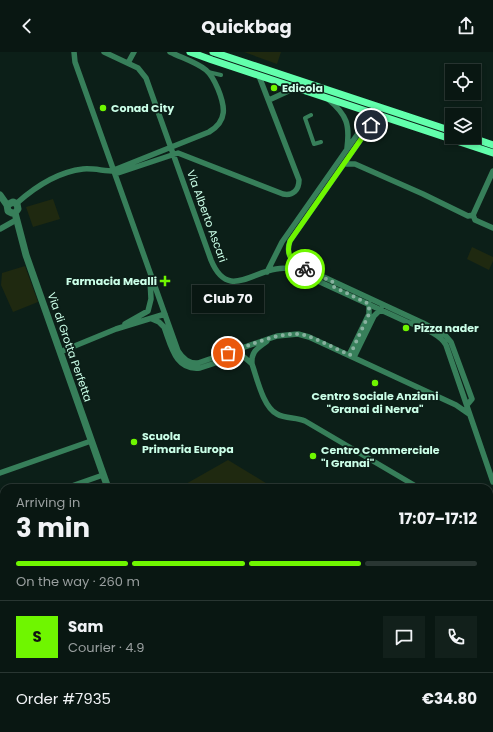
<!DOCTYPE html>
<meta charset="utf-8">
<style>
body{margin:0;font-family:Poppins,sans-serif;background:#12201b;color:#f1f3f6;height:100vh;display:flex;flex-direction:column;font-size:15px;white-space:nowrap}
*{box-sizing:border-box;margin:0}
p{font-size:13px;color:#999f9f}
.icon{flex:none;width:22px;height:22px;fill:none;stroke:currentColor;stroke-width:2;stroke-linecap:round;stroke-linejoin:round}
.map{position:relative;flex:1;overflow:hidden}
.panel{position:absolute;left:0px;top:432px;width:493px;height:248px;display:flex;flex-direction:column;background:#091712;border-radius:12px 12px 0 0;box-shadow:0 2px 6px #0003,0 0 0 1px #293632}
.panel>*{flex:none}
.fabs{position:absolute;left:445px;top:12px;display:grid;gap:8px}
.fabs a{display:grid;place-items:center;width:36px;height:36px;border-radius:0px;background:#091712;box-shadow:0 2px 6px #0003,0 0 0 1px #293632;font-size:20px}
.pin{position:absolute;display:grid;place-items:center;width:34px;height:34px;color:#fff;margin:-17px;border:2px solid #fff;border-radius:50%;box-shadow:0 1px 4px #0007}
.courier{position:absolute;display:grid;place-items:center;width:40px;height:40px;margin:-20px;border:3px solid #6ff600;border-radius:50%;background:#fff;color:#222;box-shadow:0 1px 5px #0007}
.bubble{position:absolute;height:28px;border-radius:0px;background:#091712;box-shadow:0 2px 6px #0003,0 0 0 1px #293632;font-size:13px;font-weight:700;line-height:28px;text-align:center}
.summary em{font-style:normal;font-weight:700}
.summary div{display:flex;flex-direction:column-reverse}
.summary{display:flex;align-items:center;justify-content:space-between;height:68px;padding:0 16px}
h1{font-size:26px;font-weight:700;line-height:30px}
.bar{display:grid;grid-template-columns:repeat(4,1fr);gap:6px 4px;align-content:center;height:48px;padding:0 16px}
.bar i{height:5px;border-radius:3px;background:#293632}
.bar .current{background:#6ff600}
.bar p{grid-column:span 4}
.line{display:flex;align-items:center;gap:10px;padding:0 16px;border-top:1px solid #293632}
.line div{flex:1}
.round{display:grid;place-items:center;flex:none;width:42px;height:42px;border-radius:0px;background:#12201b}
header{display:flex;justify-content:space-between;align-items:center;height:52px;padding:0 16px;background:#091712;font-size:18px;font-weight:700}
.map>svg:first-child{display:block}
.green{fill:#1f2910}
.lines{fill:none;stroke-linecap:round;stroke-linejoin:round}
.pedestrian{stroke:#377f5a;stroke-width:4}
.minor{stroke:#377f5a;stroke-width:5.5}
.tertiary{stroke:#377f5a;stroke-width:7}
.secondary{stroke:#62ffac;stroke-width:7}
.done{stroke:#88b19f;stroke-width:4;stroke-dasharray:0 7.2}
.route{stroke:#6ff600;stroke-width:5}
.poi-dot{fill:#6ff600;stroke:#0c1f18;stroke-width:1.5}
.labels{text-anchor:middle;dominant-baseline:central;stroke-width:3.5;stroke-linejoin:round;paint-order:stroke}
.poi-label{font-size:11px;font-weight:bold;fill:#cbffe8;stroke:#0c1f18;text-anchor:start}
.street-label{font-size:11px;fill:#cbffe8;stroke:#0c1f18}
</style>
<header><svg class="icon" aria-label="back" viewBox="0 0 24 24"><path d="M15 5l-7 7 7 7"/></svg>Quickbag<svg class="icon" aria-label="share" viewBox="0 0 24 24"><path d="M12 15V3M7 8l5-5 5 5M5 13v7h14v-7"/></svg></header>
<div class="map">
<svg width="493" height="680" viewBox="0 0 493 680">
<rect width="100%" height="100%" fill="#0c1f18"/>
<path class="green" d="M244,0H281L277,12Z
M53,147L60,167L33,175L26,155Z
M472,195L493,205V209L489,218L467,207Z
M25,214L38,250L13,260L1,233L2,221Z
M228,408L274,436H180L184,433Z
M4,617V656L0,658V618Z
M285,676H361L359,680H289Z"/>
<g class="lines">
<path class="pedestrian" d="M208,20L221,23
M311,63L305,66L314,92L321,90"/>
<path class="minor" d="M74,0L75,10L178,299C183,307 189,312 198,311L277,284L298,282L309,285L456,353L469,362
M104,0L138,16L146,26L211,208C227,247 250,221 276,217C282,216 288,216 294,218L407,270C419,274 440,282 446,293L493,430
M128,11L134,0
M269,48L295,36
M329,48C347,63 350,73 347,96
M379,55L369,76L290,189C286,200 290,209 300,214L423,271L445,283L451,290L472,347L467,353
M344,112H355L423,142L468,164L473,163
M114,118L209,80C228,69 225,54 218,37C215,30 212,23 206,18C196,10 182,6 170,0
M115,122L178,101L283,142C293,144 299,138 299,128L259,24
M17,151C35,135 57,120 83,117C93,116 104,119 114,119
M473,163L493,119
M473,163L475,168L493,176
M0,177L16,168
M267,220L282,190L364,73L375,63
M152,267L159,270L166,277
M125,272L148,259L151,247L150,227
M164,275C171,293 175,319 200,316L240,303L244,305L252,312
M267,289C257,297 251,299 252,312C257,326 263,355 277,362C286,367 296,365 305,369L419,436
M60,300L116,277L165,262
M349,303L369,262V252
M354,305L374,264L381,257
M0,421L91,389
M66,436L103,423
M0,461L4,473
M489,466L493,463
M489,671L493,669
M162,676L163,680
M449,676L450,680
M472,678L478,676
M85,680L87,676
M373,680L374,676"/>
<path class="tertiary" d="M0,143L7,153L8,159L12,161H15
M7,153L13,150L17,152L18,157L15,161
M15,161L26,203L108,436
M270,676L276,680"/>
<path class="secondary" d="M190,0L212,8L493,101
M213,0L452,79
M470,85L493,93"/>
</g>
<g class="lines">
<path class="done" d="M228,301C249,294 281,278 304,283C319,287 335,297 350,303L369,262V252L334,235L335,231L305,217"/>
<path class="route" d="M305,217C293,211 285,204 290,189L371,73"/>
</g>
<g class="poi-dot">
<circle cx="274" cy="36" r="4"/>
<circle cx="103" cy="56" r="4"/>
<path d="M163 223h4v4h4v4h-4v4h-4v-4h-4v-4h4z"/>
<circle cx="406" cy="276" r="4"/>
<circle cx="375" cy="331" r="4"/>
<circle cx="134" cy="390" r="4"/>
<circle cx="313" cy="404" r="4"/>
</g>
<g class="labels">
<g class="poi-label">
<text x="282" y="36">Edicola</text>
<text x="111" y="56">Conad City</text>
<text x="157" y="229" text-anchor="end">Farmacia Mealli</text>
<text x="414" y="276">Pizza nader</text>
<text x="375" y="344" text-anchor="middle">Centro Sociale Anziani<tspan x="375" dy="13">"Granai di Nerva"</tspan></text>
<text x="142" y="384">Scuola<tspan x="142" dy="13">Primaria Europa</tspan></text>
<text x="321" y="398">Centro Commerciale<tspan x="321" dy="13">"I Granai"</tspan></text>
</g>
<g class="street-label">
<text transform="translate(207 164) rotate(70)">Via Alberto Ascari</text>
<text transform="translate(70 295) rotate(71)">Via di Grotta Perfetta</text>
</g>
</g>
</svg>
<div class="fabs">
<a><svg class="icon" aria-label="locate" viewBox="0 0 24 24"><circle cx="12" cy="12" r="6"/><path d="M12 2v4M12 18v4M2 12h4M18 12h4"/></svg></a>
<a><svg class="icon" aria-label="layers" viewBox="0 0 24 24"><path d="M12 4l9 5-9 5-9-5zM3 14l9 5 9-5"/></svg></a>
</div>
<div class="pin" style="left:228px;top:301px;background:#ea580c"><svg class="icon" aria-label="bag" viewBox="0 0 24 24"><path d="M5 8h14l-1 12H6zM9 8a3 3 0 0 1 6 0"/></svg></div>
<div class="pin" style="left:371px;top:73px;background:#1f2937"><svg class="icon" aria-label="home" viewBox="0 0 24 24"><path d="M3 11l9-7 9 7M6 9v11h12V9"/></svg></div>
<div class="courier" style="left:305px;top:217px"><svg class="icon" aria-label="bike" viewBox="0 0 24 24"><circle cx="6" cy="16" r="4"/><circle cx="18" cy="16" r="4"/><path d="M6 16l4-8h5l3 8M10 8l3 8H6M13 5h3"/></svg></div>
<div class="bubble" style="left:192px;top:233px;width:72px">Club 70</div>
<section class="panel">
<div class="summary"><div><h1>3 min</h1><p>Arriving in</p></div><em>17:07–17:12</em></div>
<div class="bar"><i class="current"></i><i class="current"></i><i class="current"></i><i></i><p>On the way · 260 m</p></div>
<div class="line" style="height:72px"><b class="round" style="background:#6ff600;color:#111">S</b><div><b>Sam</b><p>Courier · 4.9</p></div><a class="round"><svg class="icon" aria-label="chat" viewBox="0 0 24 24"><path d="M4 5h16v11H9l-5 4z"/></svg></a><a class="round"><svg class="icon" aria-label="phone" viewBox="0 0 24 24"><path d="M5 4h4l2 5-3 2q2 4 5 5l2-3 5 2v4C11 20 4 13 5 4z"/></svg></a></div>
<div class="line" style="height:52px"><div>Order #7935</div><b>€34.80</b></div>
</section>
</div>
